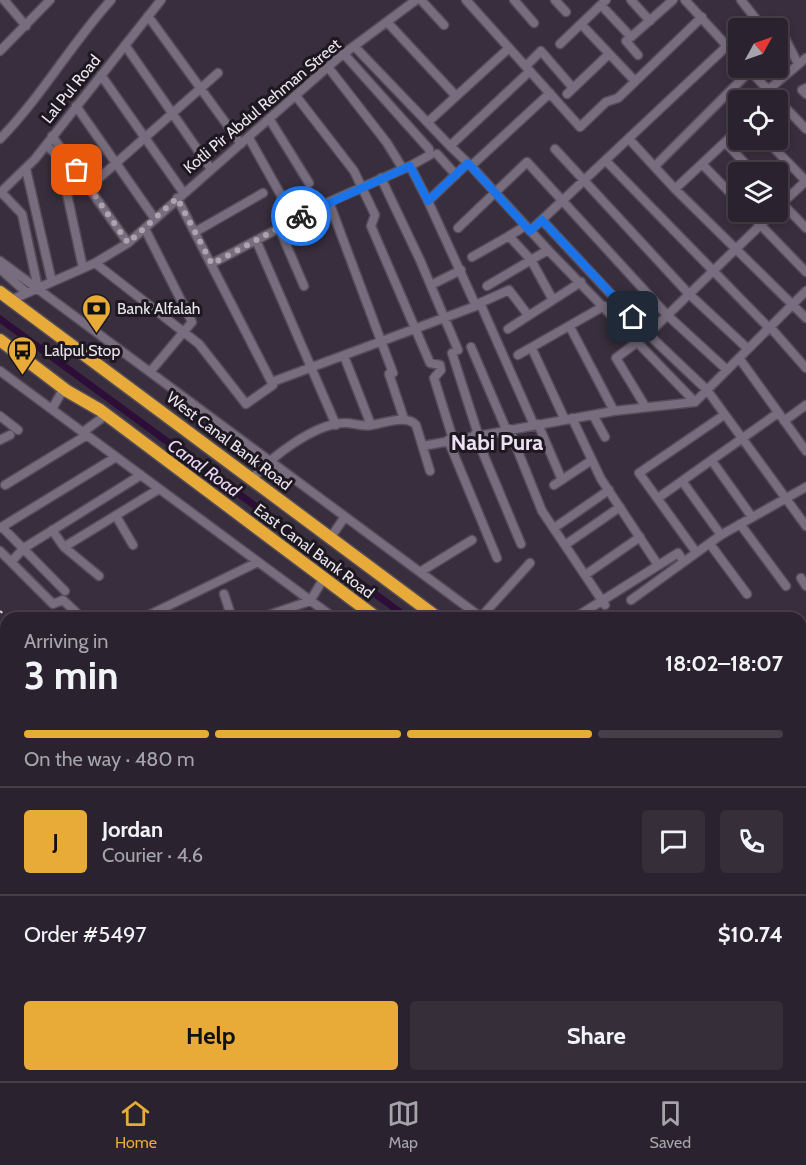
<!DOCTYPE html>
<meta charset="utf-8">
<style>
body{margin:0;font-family:Cabin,sans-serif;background:#362f3a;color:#f1f3f6;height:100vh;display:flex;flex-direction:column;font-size:22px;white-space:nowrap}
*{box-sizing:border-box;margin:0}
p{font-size:20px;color:#a5a4aa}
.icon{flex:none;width:33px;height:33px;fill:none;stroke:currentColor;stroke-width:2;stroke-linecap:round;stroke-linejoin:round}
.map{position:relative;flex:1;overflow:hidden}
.side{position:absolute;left:0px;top:612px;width:807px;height:470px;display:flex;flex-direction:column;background:#2a222e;border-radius:18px 18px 0 0;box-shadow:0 3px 9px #0003,0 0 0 2px #463f4a}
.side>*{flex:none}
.needle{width:39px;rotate:50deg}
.buttons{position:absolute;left:728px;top:18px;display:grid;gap:12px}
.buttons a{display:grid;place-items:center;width:60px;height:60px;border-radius:6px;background:#2a222e;box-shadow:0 3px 9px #0003,0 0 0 2px #463f4a;font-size:30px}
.pin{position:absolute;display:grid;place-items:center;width:51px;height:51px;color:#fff;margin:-26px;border-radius:12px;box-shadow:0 3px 9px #0006}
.courier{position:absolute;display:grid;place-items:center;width:60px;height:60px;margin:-30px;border:4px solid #1a73e8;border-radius:50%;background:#fff;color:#222;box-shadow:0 2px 8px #0007}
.head em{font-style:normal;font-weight:700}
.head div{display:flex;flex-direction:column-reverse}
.head{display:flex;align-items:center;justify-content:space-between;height:102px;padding:0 24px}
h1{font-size:39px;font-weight:700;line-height:45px}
.bar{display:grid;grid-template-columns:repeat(4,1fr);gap:9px 6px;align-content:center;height:72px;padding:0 24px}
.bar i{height:8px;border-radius:4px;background:#463f4a}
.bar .current{background:#e9ab38}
.bar p{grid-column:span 4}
.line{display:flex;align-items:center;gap:15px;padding:0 24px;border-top:2px solid #463f4a}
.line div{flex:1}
.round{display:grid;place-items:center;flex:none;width:63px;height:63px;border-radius:6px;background:#362f3a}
.primary-button{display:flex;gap:12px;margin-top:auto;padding:12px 24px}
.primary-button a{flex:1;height:69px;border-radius:6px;background:#e9ab38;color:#111;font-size:24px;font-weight:700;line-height:69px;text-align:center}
.primary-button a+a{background:#362f3a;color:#f1f3f6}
.menu{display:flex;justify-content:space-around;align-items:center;height:84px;border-top:2px solid #463f4a;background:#2a222e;font-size:16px;color:#a5a4aa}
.menu a{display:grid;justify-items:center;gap:3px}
.menu .current{color:#e9ab38}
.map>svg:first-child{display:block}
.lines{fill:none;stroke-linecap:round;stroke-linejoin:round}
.canal{stroke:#2c0e39;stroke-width:7}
.minor-casing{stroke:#544c58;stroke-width:11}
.highway-casing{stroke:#544c58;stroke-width:15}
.minor{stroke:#786d7e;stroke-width:8}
.highway{stroke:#e8ab39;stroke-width:12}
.rail{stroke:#d7d1da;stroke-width:2;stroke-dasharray:3 6;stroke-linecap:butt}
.done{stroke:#aca4af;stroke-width:6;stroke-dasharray:0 10.8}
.route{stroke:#1a73e8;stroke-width:8}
.labels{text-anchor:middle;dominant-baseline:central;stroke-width:6;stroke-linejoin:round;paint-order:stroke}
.street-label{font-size:16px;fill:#eae4ed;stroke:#1d181f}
.poi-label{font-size:16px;fill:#eae4ed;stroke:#1d181f;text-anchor:start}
.water-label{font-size:18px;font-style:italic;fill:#ebd7f5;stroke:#1d181f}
.district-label{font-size:22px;font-weight:bold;fill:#ebdff2;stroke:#1d181f}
</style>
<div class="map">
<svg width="806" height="1081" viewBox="0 0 806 1081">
<rect width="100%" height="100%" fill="#382e3d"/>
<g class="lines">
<path class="canal" d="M0,319L408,618
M801,913L806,917"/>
<defs>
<path id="minor" d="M4,0L26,26
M421,0L444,25
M466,0L580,127L606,102L618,98L702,17
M514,0L534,23
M555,0L566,12
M631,0L650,21
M685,0L738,58
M741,0L763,28
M601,5L631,37L626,41L638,55
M148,16L241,144
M388,23L456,96
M581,24L635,81
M631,37L673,0
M785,38L798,64
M560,44L606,0
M125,45L211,169
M355,47L450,146L530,71
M0,51L50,0
M526,66L541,51L573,88
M328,67L387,143L403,169
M747,68L806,129
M101,75L183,192
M806,88L802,90L806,94
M768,90L806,58
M567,94L609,54
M296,96L354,171L375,215L371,226L430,363L440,365L441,370L434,378L453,439
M76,106L155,219
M270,120L309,183
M428,122L509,48
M52,136L128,243
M249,138L287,206
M0,139C42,96 71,44 111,0
M629,139L675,189L806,318
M766,140L806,181
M725,142L753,172
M46,145L59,157L83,268
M450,146L471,166L550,93
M555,149L688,293L748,349
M437,154L456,175
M606,161L769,328
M468,163L428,201L476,306L480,303L534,425
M702,164L738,201
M410,166L428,201
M471,166L548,250L695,402
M655,166L750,71
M26,169L52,282
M381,178L420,260L458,350
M89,187L218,73
M675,189L738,130
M1,192L22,214L38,288
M0,193L35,159L161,0
M777,198L806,228
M329,202L393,373L389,374L404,419
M779,206L806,181
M748,212L806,272
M542,220L648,334L707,390L806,526
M279,228L304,286
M458,228L527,162L666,314L727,370
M145,229L192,322L150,372
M530,231L727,46
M195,232L263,193
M509,236L525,226
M256,240L336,425
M472,257L509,236L531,260L553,300
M0,261L482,618
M95,263L199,344L246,404L273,385L177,198
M211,264L329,202L410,166L430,155L429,149L344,54
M0,269L27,293
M431,285L461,270
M487,286L548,250
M11,300L95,263L128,243L338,58L416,0
M480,303L509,290L528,315
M570,327L614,411
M770,327L806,368
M508,329L581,282
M471,347L506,429
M452,353L478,434
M534,353L565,420
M518,355L604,306
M344,356L371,425
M739,358L806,451
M0,371L334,618
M272,382L476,306
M645,406L616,358L648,334L774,212
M52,409L64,388
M593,415L605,437
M0,416L18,430
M572,418L601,479L658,565
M784,421L806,405
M538,424L562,480
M509,429L542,511L605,605
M83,432L106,415
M475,434L521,544
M0,440L10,435
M448,440L497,558
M423,446L614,411L695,402L806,291
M712,461L752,517
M252,479C271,457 315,423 345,423C355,423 362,427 372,425C385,423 407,414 416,425L430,471
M682,481L721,535
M5,485L87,435
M554,485L592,460
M658,498L778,413
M116,516L133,545
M740,524L786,586
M2,527L65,591
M0,528L116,457
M554,528L609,490
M52,530L64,547L99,576
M331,537L344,518
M710,544L747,594
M565,545L620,507
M64,547L159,489
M0,551L53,604L63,600L82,618
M696,552L639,473L724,415
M11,562L24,548L141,475
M420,572L472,540
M585,575L640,537
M801,578L806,586
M224,594L232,618
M631,600L721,535L806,487
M481,617L530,563
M576,617L678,553L684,562
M143,618L258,562
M260,618L310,601L324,578
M801,634L806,641
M0,637L6,641
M0,699L6,709
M0,734L1,736
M801,744L806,741
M0,755L6,751
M0,785L6,781
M801,797L806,795
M0,818L6,816
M0,843L6,840
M801,856L806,860
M0,866L6,880
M0,916L6,914
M0,947L6,945
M801,968L806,972
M0,988L6,986
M801,1005L806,1002
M0,1031L6,1029
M0,1060L6,1058
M0,1072L6,1073
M14,1076L34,1081
M41,1076V1081
M106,1076L107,1081
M226,1076L227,1081
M256,1076V1078L268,1076
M301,1076L303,1081
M524,1076L531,1081
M571,1076L578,1081
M750,1076L753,1081
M140,1081L154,1076
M344,1081V1076
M380,1081V1076
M420,1081V1076
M427,1081L431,1076
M487,1081L491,1076"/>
<path id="highway" d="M0,292L438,618
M0,340L67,391L100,410L377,618
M801,875L806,879
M801,891L806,895
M801,932L806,936
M801,945L806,948"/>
</defs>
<use href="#minor" class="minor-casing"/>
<use href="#highway" class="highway-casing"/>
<use href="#minor" class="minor"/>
<use href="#highway" class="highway"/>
<path class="rail" d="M0,611L9,618
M551,1076L557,1081"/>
</g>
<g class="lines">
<path class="done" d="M77,170L128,243L177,198L212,264L301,216"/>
<path class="route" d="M301,216L410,166L428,201L468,163L530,231L542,220L633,317"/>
</g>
<defs>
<symbol id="bank-pin" viewBox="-11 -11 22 30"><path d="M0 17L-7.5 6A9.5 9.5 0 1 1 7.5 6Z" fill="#e9ab38" stroke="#1d181f"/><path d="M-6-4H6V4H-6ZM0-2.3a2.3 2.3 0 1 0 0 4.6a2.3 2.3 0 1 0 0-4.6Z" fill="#111"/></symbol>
<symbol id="bus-pin" viewBox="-11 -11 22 30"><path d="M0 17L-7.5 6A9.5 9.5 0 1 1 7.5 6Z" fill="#e9ab38" stroke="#1d181f"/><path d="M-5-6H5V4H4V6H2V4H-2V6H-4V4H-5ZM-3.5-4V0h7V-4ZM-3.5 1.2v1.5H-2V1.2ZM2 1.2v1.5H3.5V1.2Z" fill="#111"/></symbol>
</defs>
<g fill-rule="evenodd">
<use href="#bank-pin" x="80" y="292" width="33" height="45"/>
<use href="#bus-pin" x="6" y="334" width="33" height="45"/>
</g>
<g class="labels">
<g class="street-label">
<text transform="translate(71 89) rotate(-51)">Lal Pul Road</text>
<text transform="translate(262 106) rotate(-40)">Kotli Pir Abdul Rehman Street</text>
<text transform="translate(229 441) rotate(37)">West Canal Bank Road</text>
<text transform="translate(314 551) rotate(37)">East Canal Bank Road</text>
</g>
<g class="poi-label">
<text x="117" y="308">Bank Alfalah</text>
<text x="44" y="350">Lalpul Stop</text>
</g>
<g class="water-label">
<text transform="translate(204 468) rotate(36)">Canal Road</text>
</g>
<g class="district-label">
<text x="497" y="442">Nabi Pura</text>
</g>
</g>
</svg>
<div class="buttons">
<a><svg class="needle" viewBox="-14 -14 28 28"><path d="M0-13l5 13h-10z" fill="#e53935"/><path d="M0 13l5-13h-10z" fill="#a5a4aa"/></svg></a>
<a><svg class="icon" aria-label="locate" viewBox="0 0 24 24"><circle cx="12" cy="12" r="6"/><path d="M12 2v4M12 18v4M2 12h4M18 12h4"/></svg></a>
<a><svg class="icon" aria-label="layers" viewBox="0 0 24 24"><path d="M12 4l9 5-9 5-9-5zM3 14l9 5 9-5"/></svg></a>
</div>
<div class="pin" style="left:77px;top:170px;background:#ea580c"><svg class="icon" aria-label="bag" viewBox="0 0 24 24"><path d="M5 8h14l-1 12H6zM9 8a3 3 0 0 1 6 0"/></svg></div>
<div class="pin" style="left:633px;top:317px;background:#1f2937"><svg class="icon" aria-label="home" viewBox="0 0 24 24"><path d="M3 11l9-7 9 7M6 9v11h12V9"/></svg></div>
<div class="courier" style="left:301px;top:216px"><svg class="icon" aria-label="bike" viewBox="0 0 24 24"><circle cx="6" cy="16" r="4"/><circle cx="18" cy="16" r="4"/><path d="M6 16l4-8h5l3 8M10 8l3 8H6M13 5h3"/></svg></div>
<section class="side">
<div class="head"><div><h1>3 min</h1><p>Arriving in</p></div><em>18:02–18:07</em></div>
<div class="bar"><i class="current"></i><i class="current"></i><i class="current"></i><i></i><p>On the way · 480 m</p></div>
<div class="line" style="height:108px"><b class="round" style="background:#e9ab38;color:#111">J</b><div><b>Jordan</b><p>Courier · 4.6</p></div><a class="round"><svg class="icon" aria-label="chat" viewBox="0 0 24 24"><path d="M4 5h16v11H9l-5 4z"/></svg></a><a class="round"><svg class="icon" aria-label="phone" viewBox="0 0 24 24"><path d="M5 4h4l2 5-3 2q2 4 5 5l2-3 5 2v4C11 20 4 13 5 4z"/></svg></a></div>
<div class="line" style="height:78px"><div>Order #5497</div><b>$10.74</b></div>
<div class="primary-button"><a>Help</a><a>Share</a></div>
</section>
</div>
<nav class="menu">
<a class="current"><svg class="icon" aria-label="home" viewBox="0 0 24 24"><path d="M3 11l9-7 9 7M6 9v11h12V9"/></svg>Home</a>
<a><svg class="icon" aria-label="map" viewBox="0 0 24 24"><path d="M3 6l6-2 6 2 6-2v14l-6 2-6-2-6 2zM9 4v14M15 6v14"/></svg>Map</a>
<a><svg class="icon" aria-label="saved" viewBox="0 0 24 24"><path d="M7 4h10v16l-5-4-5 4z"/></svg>Saved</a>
</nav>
